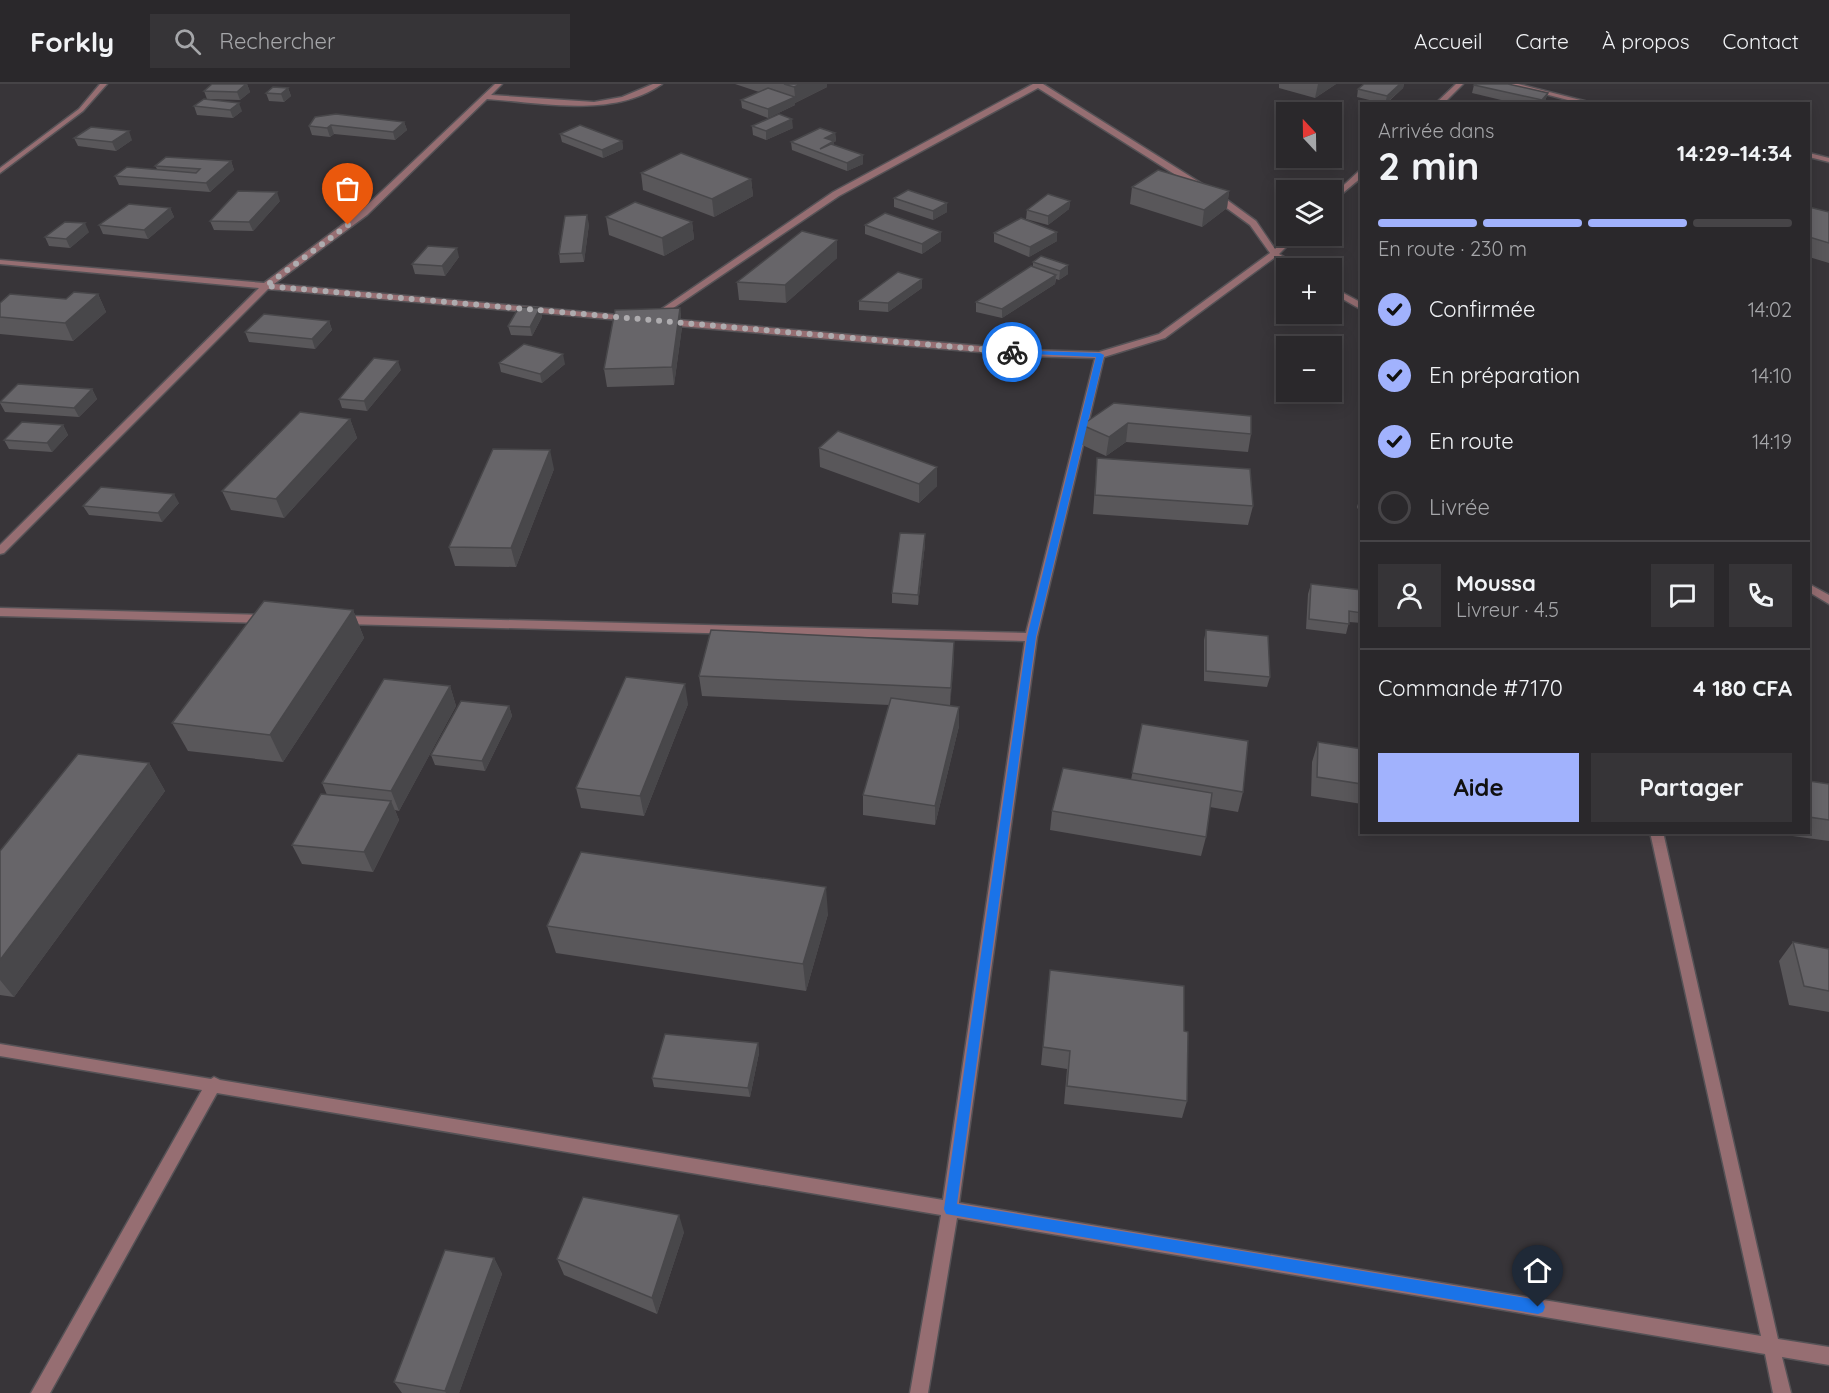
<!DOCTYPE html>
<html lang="fr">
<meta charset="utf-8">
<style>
body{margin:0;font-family:Quicksand,sans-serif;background:#363437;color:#f1f3f6;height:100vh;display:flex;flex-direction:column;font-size:22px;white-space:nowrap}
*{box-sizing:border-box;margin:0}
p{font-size:20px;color:#a5a6a9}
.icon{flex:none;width:33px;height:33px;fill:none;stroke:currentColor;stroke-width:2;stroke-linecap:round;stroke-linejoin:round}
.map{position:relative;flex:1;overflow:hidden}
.details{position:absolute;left:1360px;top:18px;width:450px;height:732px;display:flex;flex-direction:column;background:#2a282b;border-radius:0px;box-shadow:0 3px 15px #0003,0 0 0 2px #464447}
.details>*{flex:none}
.needle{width:39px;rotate:338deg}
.buttons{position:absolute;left:1276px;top:18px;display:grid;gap:12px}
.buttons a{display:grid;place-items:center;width:66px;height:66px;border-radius:0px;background:#2a282b;box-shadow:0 3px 15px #0003,0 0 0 2px #464447;font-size:30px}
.pin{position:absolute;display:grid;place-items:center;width:51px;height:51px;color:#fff;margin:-62px -26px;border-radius:50% 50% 50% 0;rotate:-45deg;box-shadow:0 0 6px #0007}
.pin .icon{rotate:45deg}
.courier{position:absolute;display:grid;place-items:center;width:60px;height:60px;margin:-30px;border:4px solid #1a73e8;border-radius:50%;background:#fff;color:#222;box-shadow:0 2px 8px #0007}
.summary em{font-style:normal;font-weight:800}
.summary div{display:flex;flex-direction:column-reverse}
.summary{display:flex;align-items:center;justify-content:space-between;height:102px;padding:0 18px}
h1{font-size:39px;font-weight:800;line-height:45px}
.bar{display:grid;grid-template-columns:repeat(4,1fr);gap:9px 6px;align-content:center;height:72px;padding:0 18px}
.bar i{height:8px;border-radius:4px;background:#464447}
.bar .selected{background:#a1b2fd}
.bar p{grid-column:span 4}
.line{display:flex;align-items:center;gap:15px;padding:0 18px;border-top:2px solid #464447}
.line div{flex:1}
.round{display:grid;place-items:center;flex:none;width:63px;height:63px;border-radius:0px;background:#363437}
ol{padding:0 18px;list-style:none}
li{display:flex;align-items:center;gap:18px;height:66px}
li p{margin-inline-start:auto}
li .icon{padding:6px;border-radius:50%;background:#a1b2fd;color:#111;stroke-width:4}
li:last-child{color:#a5a6a9}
li i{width:33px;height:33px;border:3px solid #464447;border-radius:50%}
.button{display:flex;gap:12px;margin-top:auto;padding:12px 18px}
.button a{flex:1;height:69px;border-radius:0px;background:#a1b2fd;color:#111;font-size:24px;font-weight:800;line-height:69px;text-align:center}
.button a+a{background:#363437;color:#f1f3f6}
header{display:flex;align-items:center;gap:36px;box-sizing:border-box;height:84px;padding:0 30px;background:#2a282b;border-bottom:2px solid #464447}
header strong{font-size:28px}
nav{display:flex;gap:33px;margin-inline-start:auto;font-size:21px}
.search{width:420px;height:54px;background:#363437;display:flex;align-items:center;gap:15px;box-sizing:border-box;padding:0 21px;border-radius:0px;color:#a5a6a9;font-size:22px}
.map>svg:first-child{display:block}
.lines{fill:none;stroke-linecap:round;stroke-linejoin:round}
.minor-casing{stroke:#555256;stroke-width:3}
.minor{fill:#966e72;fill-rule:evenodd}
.wall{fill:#59575a}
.shaded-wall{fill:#48474a}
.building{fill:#676569;stroke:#48474a;stroke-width:1.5}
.route{fill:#1a73e8}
.done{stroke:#aeacaf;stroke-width:6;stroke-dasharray:0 10.8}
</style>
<header>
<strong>Forkly</strong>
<div class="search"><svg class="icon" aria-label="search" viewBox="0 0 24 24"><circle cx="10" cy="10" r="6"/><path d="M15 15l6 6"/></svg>Rechercher</div>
<nav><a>Accueil</a><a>Carte</a><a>À propos</a><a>Contact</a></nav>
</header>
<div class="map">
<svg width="1829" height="1309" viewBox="0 0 1829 1309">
<rect width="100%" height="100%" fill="#383539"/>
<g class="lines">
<defs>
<path id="minor" d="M100,0H107L83,27L0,89V84L79,25Z
M495,0H502L491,11L594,18L622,13L653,0H662C614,34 543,19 487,15L367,131L274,200L629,232L633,235L632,237L268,205L4,469L0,470V461L259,204L0,180V176L264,199L361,127Z
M1033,0H1043L1223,113L1256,137L1275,165L1289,152H1297L1279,170L1302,184H1293L1274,174L1165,254L1104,273L1037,553L959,1119L1761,1252L1650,748H1663L1778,1255L1829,1263V1281L1782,1273L1791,1309H1773L1765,1270L957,1134L928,1309H910L941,1131L217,1009L50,1309H31L202,1006L0,972V960L211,995L214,993L220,996L943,1116L1025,557L343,540L337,536L343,532L1026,549L1095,274L1027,272L667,241L663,238L667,235L1027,266L1099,268L1159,250L1270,169L1250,141L1217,117L1038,4L839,112L657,235L650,233L833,108Z
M1456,0H1463L1443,20H1435Z
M1507,0H1518L1596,20H1583Z
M1809,69L1829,74V78L1809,73Z
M1359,87H1362V93L1332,118V112Z
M1332,203L1362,219V226L1332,209Z
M1809,500L1829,511V520L1809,508Z
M0,524L266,531L272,535L266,539L0,532Z"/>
</defs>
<use href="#minor" class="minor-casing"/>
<use href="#minor" class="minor"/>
</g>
<path class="wall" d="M212,0H247L250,8L240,16L207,15L204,7Z
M735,0H827V3L795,19V21L768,34L742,24L741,16L759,8Z
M1279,0H1336L1315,14L1279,4Z
M1364,0H1404L1403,4L1386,20L1357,13L1358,5Z
M1474,1L1548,9L1545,17L1543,20H1518L1472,9Z
M288,4L291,12L284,18L269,17L266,9Z
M194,22L242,27L233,34L197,31Z
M404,38L407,46L395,56L334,50L330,53L312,51L309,42Z
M752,42L793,44L766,56L753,51Z
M835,49L836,57L834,58V61L863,80L847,87L792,66L791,58Z
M560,50L622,57L623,65L603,74L562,58Z
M74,54L132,56L116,67L78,62Z
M231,77L234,86L210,108L119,101L115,92L157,85L155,82Z
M641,89L751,95L753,112L714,133L643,106Z
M1132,103L1229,107L1227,124L1202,143L1130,120Z
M894,114L947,128L933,136L894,123Z
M280,117L253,147L214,146L210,137Z
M1070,117L1069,125L1048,141L1026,135L1027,126Z
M1809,123L1829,128V179L1809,173Z
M170,124L174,133L148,155L103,150L99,141Z
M606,133L692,138L694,155L664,172L609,151Z
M589,140L584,178L560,179L559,170Z
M865,141L941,157L922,170L865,150Z
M89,148L70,164L49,162L45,153Z
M994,149L1057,157L1029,173L994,158Z
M837,156V174L786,219L739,216L737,198Z
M459,173L445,192L415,190L412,180Z
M1033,178L1068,181V190L1059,196L1056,195L1055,200L1002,234L976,228V218L1033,183Z
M922,204L888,228L859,226V217Z
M98,210L106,228L73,257L0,250V219L66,215Z
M540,224L542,233L532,252L511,251L508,242Z
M680,224L682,243L674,301L607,303L604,285Z
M329,237L332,246L315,265L249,258L245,248Z
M499,279L565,280L542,299L501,288Z
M401,286L367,327L342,324L339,315Z
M92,305L97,315L79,333L5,328L0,319V318Z
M1251,332V350L1248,368L1126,358L1106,372L1080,360L1082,341Z
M350,335L357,354L284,434L231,426L222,407Z
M63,341L68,351L52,368L9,365L4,356Z
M819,364L937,402L919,419L820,383Z
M1097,374L1253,422L1248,441L1093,430Z
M554,385L516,483L455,482L449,463Z
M1362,406V434L1357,423Z
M179,419L162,438L89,431L83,422Z
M925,450V460L918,521L892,519V509Z
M1311,500L1362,506V539L1349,538L1346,550L1306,545L1308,510Z
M353,526L364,554L283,678L188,667L172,639Z
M1206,546L1270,593L1267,603L1204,597V556Z
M954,558L950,622L959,623V642L935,741L863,731V711L889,621L702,612L699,592Z
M450,602L456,622L399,727L395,726L399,736L373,788L302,780L292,761L327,711L322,699Z
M688,620L644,732L581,724L576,704Z
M509,622L512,632L485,687L435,681L431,671Z
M1142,640L1243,708L1238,728L1210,723L1206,753L1201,772L1050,746L1052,727L1131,696Z
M1318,658L1362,665V720L1311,712L1312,678Z
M149,679L165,707L14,913L0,911V767Z
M1809,697L1829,700V757L1764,748H1809Z
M828,830L806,907L556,869L547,842Z
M1793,858L1829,865V928L1789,921L1779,877Z
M1050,886L1184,947L1187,1017L1182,1034L1064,1020L1067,985L1041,981Z
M758,959L759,969L750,1013L654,1003L652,994Z
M684,1148L657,1230L564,1191L557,1175Z
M494,1174L502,1190L459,1309H402L394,1298Z"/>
<path class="shaded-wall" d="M246,0H247L250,8L240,16L237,8Z
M801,0H827V3L795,19V21L768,34V25L795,13L794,3Z
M1318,0H1336L1315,14Z
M1400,0H1404L1403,4L1385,20L1387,12Z
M288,4L291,12L284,18L281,10Z
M1548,9L1545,17L1543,20H1540L1542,16Z
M239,19L242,27L233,34L230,26Z
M792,35L793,44L766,56V47Z
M404,38L407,46L395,56L393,48Z
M331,41L334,50L330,53L327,44Z
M129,47L132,56L116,67L112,58Z
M835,49L836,57L834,58V65L825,71V54Z
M622,57L623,65L603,74L602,66Z
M863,71V80L847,87V79Z
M231,77L234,86L210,108L206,99Z
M751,95L753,112L714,133L712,115Z
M1229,107L1227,124L1202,143L1204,126Z
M277,108L280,117L253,147L249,138Z
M1070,117L1069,125L1048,141V132Z
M947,119V128L933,136V127Z
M170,124L174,133L148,155L144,146Z
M587,131L589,140L584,178L582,169Z
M692,138L694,155L664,172L662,154Z
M85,139L89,148L70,164L66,155Z
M941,148V157L922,170V160Z
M1057,148V157L1029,173L1030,163Z
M837,156V174L786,219L785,201Z
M457,164L459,173L445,192L442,182Z
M1068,181V190L1059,196L1060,187Z
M1056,191L1055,200L1002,234V225Z
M922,195V204L888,228V219Z
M98,210L106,228L73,257L65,239Z
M540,224L542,233L532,252L530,243Z
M680,224L682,243L674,301L672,283Z
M329,237L332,246L315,265L312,255Z
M563,270L565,280L542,299L540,290Z
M398,277L401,286L367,327L364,317Z
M92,305L97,315L79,333L74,324Z
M350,335L357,354L284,434L276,415Z
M1128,339L1126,358L1106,372L1109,353Z
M63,341L68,351L52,368L47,359Z
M550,366L554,385L516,483L511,464Z
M937,383V402L919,419V400Z
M174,410L179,419L162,438L158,429Z
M925,450V460L918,521V511Z
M353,526L364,554L283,678L270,651Z
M954,558V578L950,624L951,604Z
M685,600L688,620L644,732L640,712Z
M450,602L456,622L399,727L391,707Z
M509,622L512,632L485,687L482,677Z
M959,623V642L935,741V722Z
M149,679L165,707L14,913L0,896V876Z
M391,717L399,736L373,788L364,768Z
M826,803L828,830L806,907L803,880Z
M758,959L759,969L750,1013L748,1004Z
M679,1131L684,1148L657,1230L652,1214Z
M494,1174L502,1190L459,1309H446L445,1307Z"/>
<path class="building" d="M212,0H246L237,8L204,7Z
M784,0H801L794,3Z
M1364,0H1400L1387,12L1358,5Z
M1475,0H1508L1548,9L1542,16L1474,1Z
M273,3L288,4L281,10L266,9Z
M768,4L795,13L768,25L741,16Z
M204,15L239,19L230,26L194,22Z
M336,30L404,38L393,48L331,41L327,44L309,42L315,33Z
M779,30L792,35L766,47L752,42Z
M580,41L622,57L602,66L560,50Z
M91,43L129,47L112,58L74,54Z
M820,44L835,49L825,54L834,57L820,65L831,60L863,71L847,79L791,58Z
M681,69L751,95L712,115L641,89Z
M166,73L231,77L206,99L115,92L127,83L196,89L200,85L155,82Z
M1158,86L1229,107L1204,126L1132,103Z
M908,106L947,119L933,127L894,114Z
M238,107L277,108L249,138L210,137Z
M1048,110L1070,117L1048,132L1027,126Z
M635,118L692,138L662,154L606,133Z
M129,120L170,124L144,146L99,141Z
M1809,123L1829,128V159L1809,153Z
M885,129L941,148L922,160L865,141Z
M587,131L582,169L559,170L565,132Z
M1021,134L1057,148L1030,163L994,149Z
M65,138L85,139L66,155L45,153Z
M802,147L837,156L785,201L737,198Z
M428,162L457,164L442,182L412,180Z
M1041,172L1068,181L1060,187L1033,178Z
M1031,182L1056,191L1002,225L976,218Z
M898,188L922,195L888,219L859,217Z
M74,208L98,210L65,239L0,233V219L10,210L66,215Z
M519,223L540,224L530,243L508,242Z
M680,224L672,283L604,285L615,226Z
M264,230L329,237L312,255L245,248Z
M524,260L563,270L540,290L499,279Z
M374,274L398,277L364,317L339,315Z
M18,300L92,305L74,324L0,318Z
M1114,319L1251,332V350L1128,339L1109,353L1082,341Z
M300,328L350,335L276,415L222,407Z
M22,338L63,341L47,359L4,356Z
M838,347L937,383L919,400L819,364Z
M493,365L550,366L511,464L449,463Z
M1097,374L1250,385L1253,422L1095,411Z
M101,403L174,410L158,429L83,422Z
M900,449L925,450L918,511L892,509Z
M1311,500L1362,506V529L1349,527V540L1309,535Z
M264,517L353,526L270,651L172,639Z
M711,546L954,558L951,604L699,592Z
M1206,546L1268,552L1270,593L1206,587Z
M626,593L685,600L640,712L576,704Z
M384,595L450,602L391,707L322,699Z
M891,614L959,623L935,722L863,711Z
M461,617L509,622L482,677L431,671Z
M1142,640L1248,657L1243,708L1132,689Z
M1318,658L1362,665V700L1317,693Z
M78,670L149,679L0,876V767Z
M1063,684L1212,709L1206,753L1052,727Z
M1809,697L1829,700V736L1809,733Z
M321,710L391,717L364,768L292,761Z
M581,768L826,803L803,880L547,842Z
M1793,858L1829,865V907L1804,902Z
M1050,886L1184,902V947L1188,948L1187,1017L1067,1002L1070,967L1043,963Z
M665,950L758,959L748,1004L652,994Z
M583,1113L679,1131L652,1214L557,1175Z
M445,1166L494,1174L445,1307L394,1298Z"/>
<path class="route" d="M1012,266L1100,269L1104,271L1036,553L957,1120L1538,1216L1543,1218L1545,1223L1543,1228L1538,1230L946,1130L944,1125L1027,553L1096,273L1009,269Z"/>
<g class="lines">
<path class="done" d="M348,141L266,202L1012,268"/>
</g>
</svg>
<div class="buttons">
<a><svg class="needle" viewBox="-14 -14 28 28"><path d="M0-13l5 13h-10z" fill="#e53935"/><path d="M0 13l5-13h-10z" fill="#a5a6a9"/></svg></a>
<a><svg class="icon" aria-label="layers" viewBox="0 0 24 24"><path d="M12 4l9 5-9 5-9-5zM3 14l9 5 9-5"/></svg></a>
<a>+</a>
<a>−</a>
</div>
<div class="pin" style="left:348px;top:141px;background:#ea580c"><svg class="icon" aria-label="bag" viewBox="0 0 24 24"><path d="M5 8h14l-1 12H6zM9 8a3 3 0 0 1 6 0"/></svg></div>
<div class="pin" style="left:1538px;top:1223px;background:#1f2937"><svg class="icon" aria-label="home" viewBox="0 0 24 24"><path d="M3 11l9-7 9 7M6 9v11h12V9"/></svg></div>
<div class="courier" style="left:1012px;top:268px"><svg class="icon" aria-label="bike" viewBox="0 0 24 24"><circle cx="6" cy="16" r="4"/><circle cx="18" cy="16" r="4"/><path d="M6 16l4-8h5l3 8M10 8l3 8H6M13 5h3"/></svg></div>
<section class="details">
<div class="summary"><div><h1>2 min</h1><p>Arrivée dans</p></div><em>14:29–14:34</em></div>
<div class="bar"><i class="selected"></i><i class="selected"></i><i class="selected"></i><i></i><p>En route · 230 m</p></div>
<ol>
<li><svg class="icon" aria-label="check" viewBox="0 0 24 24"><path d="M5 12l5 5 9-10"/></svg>Confirmée<p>14:02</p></li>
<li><svg class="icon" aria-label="check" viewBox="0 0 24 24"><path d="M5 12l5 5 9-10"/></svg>En préparation<p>14:10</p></li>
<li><svg class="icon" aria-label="check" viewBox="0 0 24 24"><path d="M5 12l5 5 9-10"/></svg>En route<p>14:19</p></li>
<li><i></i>Livrée</li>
</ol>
<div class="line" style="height:108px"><a class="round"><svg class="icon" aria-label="person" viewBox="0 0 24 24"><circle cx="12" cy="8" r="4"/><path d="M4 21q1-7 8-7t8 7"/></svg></a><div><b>Moussa</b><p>Livreur · 4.5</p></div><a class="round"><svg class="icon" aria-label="chat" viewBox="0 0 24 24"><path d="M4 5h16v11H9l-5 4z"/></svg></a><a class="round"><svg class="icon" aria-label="phone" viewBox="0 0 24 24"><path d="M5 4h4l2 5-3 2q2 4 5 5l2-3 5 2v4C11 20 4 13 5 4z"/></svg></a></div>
<div class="line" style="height:78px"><div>Commande #7170</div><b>4 180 CFA</b></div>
<div class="button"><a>Aide</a><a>Partager</a></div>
</section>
</div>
